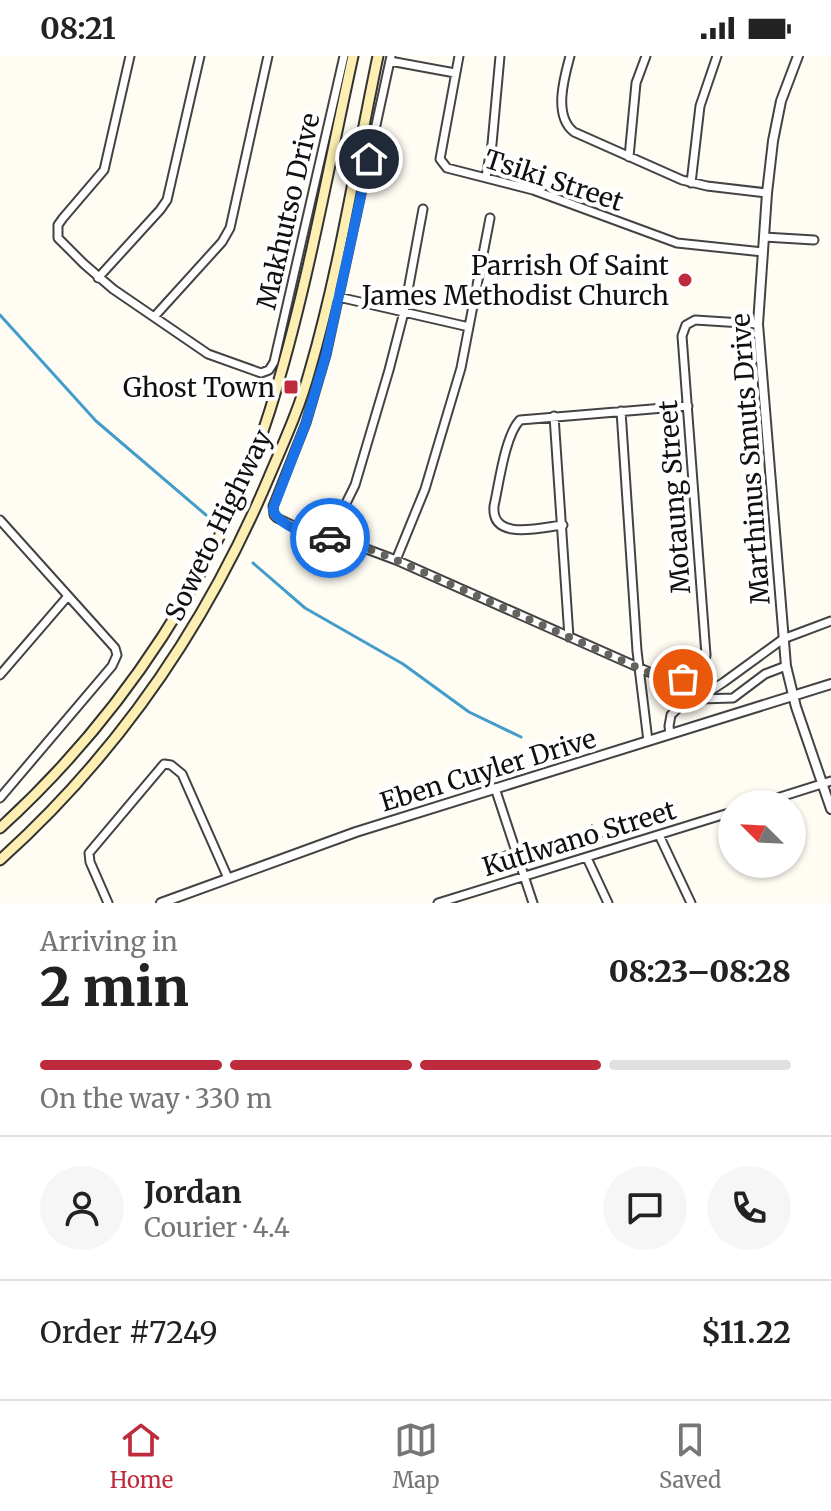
<!DOCTYPE html>
<meta charset="utf-8">
<style>
body{margin:0;font-family:Merriweather,serif;background:#f6f6f6;color:#222;height:100vh;display:flex;flex-direction:column;font-size:30px;white-space:nowrap}
*{box-sizing:border-box;margin:0}
p{font-size:26px;color:#767676}
.icon{flex:none;width:44px;height:44px;fill:none;stroke:currentColor;stroke-width:2;stroke-linecap:round;stroke-linejoin:round}
.map{position:relative;height:847px;overflow:hidden}
.details{display:flex;flex-direction:column;background:#fff;flex:1}
.details>*{flex:none}
.needle{width:52px;rotate:294deg}
.buttons{position:absolute;left:718px;top:734px;display:grid;gap:16px}
.buttons a{display:grid;place-items:center;width:88px;height:88px;border-radius:50%;background:#fff;box-shadow:0 2px 6px #0004;font-size:40px}
.pin{position:absolute;display:grid;place-items:center;width:68px;height:68px;color:#fff;margin:-34px;border:4px solid #fff;border-radius:50%;box-shadow:0 2px 8px #0007}
.courier{position:absolute;display:grid;place-items:center;width:80px;height:80px;margin:-40px;border:6px solid #1a73e8;border-radius:50%;background:#fff;color:#222;box-shadow:0 2px 10px #0007}
.headline em{font-style:normal;font-weight:800}
.headline div{display:flex;flex-direction:column-reverse}
.headline{display:flex;align-items:center;justify-content:space-between;height:136px;padding:0 40px}
h1{font-size:52px;font-weight:800;line-height:60px}
.bar{display:grid;grid-template-columns:repeat(4,1fr);gap:12px 8px;align-content:center;height:96px;padding:0 40px}
.bar i{height:10px;border-radius:6px;background:#e0e0e0}
.bar .selected{background:#bd2b3c}
.bar p{grid-column:span 4}
.line{display:flex;align-items:center;gap:20px;padding:0 40px;border-top:2px solid #e0e0e0}
.line div{flex:1}
.round{display:grid;place-items:center;flex:none;width:84px;height:84px;border-radius:42px;background:#f6f6f6}
.status{display:flex;justify-content:space-between;align-items:center;height:56px;padding:0 40px;background:#fff;direction:ltr}
.status svg{height:22px;fill:currentColor}
.dock{display:flex;justify-content:space-around;align-items:center;height:112px;border-top:2px solid #e0e0e0;background:#fff;font-size:22px;color:#767676}
.dock a{display:grid;justify-items:center;gap:4px}
.dock .selected{color:#bd2b3c}
.map>svg:first-child{display:block}
.lines{fill:none;stroke-linecap:round;stroke-linejoin:round}
.stream{stroke:#439dca;stroke-width:3}
.building{fill:#59514d}
.minor-casing{stroke:#434343;stroke-width:11}
.tertiary-casing{stroke:#434343;stroke-width:12}
.secondary-casing{stroke:#323232;stroke-width:13}
.minor{stroke:#fff;stroke-width:7}
.tertiary{stroke:#fff;stroke-width:8}
.secondary{stroke:#fcefb1;stroke-width:9}
.done{stroke:#646360;stroke-width:8;stroke-dasharray:0 14.4}
.route{stroke:#1a73e8;stroke-width:10}
.poi-dot{fill:#bd2b3c;stroke:#fff;stroke-width:3}
.labels{text-anchor:middle;dominant-baseline:central;stroke-width:8;stroke-linejoin:round;paint-order:stroke}
.street-label{font-size:26px;fill:#101010;stroke:#fff}
.poi-label{font-size:26px;fill:#101010;stroke:#fff;text-anchor:end}
</style>
<div class="status"><b>08:21</b><svg viewBox="0 0 49 12"><path d="M0 12V9h3v3zM5 12V6h3v6zM10 12V3h3v9zM15 12V0h3v12zM26 1h20v11H26zM47 4h2v5h-2z"/></svg></div>
<div class="map">
<svg width="831" height="847" viewBox="0 0 831 847">
<rect width="100%" height="100%" fill="#fffcf4"/>
<g class="lines">
<path class="stream" d="M0,259L96,365L206,459
M253,507L305,552L403,608L469,656L521,681"/>
</g>
<path class="building" d="M592,768L603,781L594,789L582,776Z
M506,794L509,815L500,818L496,798Z"/>
<g class="lines">
<defs>
<path id="minor" d="M130,0L104,114L63,162L58,169V182L84,208L113,233L208,298L261,317L269,314L274,306L344,0
M391,0L326,299L306,367L273,450L274,459L277,462L319,482H337L396,504L658,620C673,626 692,626 704,613L706,599L682,280L686,269L695,264L758,268
M459,0L440,103L447,112L533,134L677,187L763,196
M570,0C564,22 553,60 574,76L682,124L707,130L767,137
M390,5L455,17
M629,101L636,27L646,0
M486,121L492,88L500,0
M691,127L700,50L717,0
M764,181L814,184
M98,222L160,154L167,144L200,0
M334,240L469,271
M154,261L222,186L230,172L268,0
M621,355L637,595L648,685
M554,360L569,581
M0,464L115,592L117,599L112,610L0,742
M563,469C542,471 491,486 494,450C499,428 505,379 520,364L688,350
M329,482L355,429L389,314L404,256L423,153
M396,504L425,433L461,312L490,162
M0,619L68,540
M700,643L733,642L765,618L786,610
M670,678L669,670L671,659L678,652L698,643L724,626L783,583L831,565
M495,732L533,847
M758,748L831,725
M659,779L691,847
M587,802L608,847
M108,847L90,806L89,797L164,708L171,709L182,718L228,822
M438,847L732,756"/>
<path id="tertiary" d="M798,0L781,45L773,85L767,137L758,268L786,610L796,651L831,753
M161,847L356,776L831,628"/>
<path id="secondary" d="M0,772C123,660 220,513 270,354C306,239 327,118 353,0
M0,804C119,697 207,568 269,421C284,386 300,351 310,314C340,211 356,104 378,0"/>
</defs>
<use href="#minor" class="minor-casing"/>
<use href="#tertiary" class="tertiary-casing"/>
<use href="#secondary" class="secondary-casing"/>
<use href="#minor" class="minor"/>
<use href="#tertiary" class="tertiary"/>
<use href="#secondary" class="secondary"/>
</g>
<g class="lines">
<path class="done" d="M330,482L352,486L396,504L650,617L666,623H683"/>
<path class="route" d="M330,482C314,483 277,469 273,453L306,367L326,299L369,103"/>
</g>
<g class="poi-dot">
<circle cx="685" cy="224" r="8"/>
<rect x="283" y="323" width="16" height="16" rx="4"/>
</g>
<g class="labels">
<g class="street-label">
<text transform="translate(554 124) rotate(18)">Tsiki Street</text>
<text transform="translate(288 155) rotate(-77)">Makhutso Drive</text>
<text transform="translate(750 403) rotate(-94)">Marthinus Smuts Drive</text>
<text transform="translate(674 441) rotate(-94)">Motaung Street</text>
<text transform="translate(218 469) rotate(-64)">Soweto Highway</text>
<text transform="translate(488 714) rotate(-17)">Eben Cuyler Drive</text>
<text transform="translate(579 782) rotate(-17)">Kutlwano Street</text>
</g>
<g class="poi-label">
<text x="669" y="209">Parrish Of Saint<tspan x="669" dy="30">James Methodist Church</tspan></text>
<text x="275" y="331">Ghost Town</text>
</g>
</g>
</svg>
<div class="buttons">
<a><svg class="needle" viewBox="-14 -14 28 28"><path d="M0-13l5 13h-10z" fill="#e53935"/><path d="M0 13l5-13h-10z" fill="#767676"/></svg></a>
</div>
<div class="pin" style="left:683px;top:623px;background:#ea580c"><svg class="icon" aria-label="bag" viewBox="0 0 24 24"><path d="M5 8h14l-1 12H6zM9 8a3 3 0 0 1 6 0"/></svg></div>
<div class="pin" style="left:369px;top:103px;background:#1f2937"><svg class="icon" aria-label="home" viewBox="0 0 24 24"><path d="M3 11l9-7 9 7M6 9v11h12V9"/></svg></div>
<div class="courier" style="left:330px;top:482px"><svg class="icon" aria-label="car" viewBox="0 0 24 24"><path d="M5 17H2v-5l4-1 3-4h7l3 4 3 1v5h-3M9 17h6M6 11h13"/><circle cx="7" cy="17" r="2"/><circle cx="17" cy="17" r="2"/></svg></div>
</div>
<section class="details">
<div class="headline"><div><h1>2 min</h1><p>Arriving in</p></div><em>08:23–08:28</em></div>
<div class="bar"><i class="selected"></i><i class="selected"></i><i class="selected"></i><i></i><p>On the way · 330 m</p></div>
<div class="line" style="height:144px"><a class="round"><svg class="icon" aria-label="person" viewBox="0 0 24 24"><circle cx="12" cy="8" r="4"/><path d="M4 21q1-7 8-7t8 7"/></svg></a><div><b>Jordan</b><p>Courier · 4.4</p></div><a class="round"><svg class="icon" aria-label="chat" viewBox="0 0 24 24"><path d="M4 5h16v11H9l-5 4z"/></svg></a><a class="round"><svg class="icon" aria-label="phone" viewBox="0 0 24 24"><path d="M5 4h4l2 5-3 2q2 4 5 5l2-3 5 2v4C11 20 4 13 5 4z"/></svg></a></div>
<div class="line" style="height:104px"><div>Order #7249</div><b>$11.22</b></div>
</section>
<nav class="dock">
<a class="selected"><svg class="icon" aria-label="home" viewBox="0 0 24 24"><path d="M3 11l9-7 9 7M6 9v11h12V9"/></svg>Home</a>
<a><svg class="icon" aria-label="map" viewBox="0 0 24 24"><path d="M3 6l6-2 6 2 6-2v14l-6 2-6-2-6 2zM9 4v14M15 6v14"/></svg>Map</a>
<a><svg class="icon" aria-label="saved" viewBox="0 0 24 24"><path d="M7 4h10v16l-5-4-5 4z"/></svg>Saved</a>
</nav>
